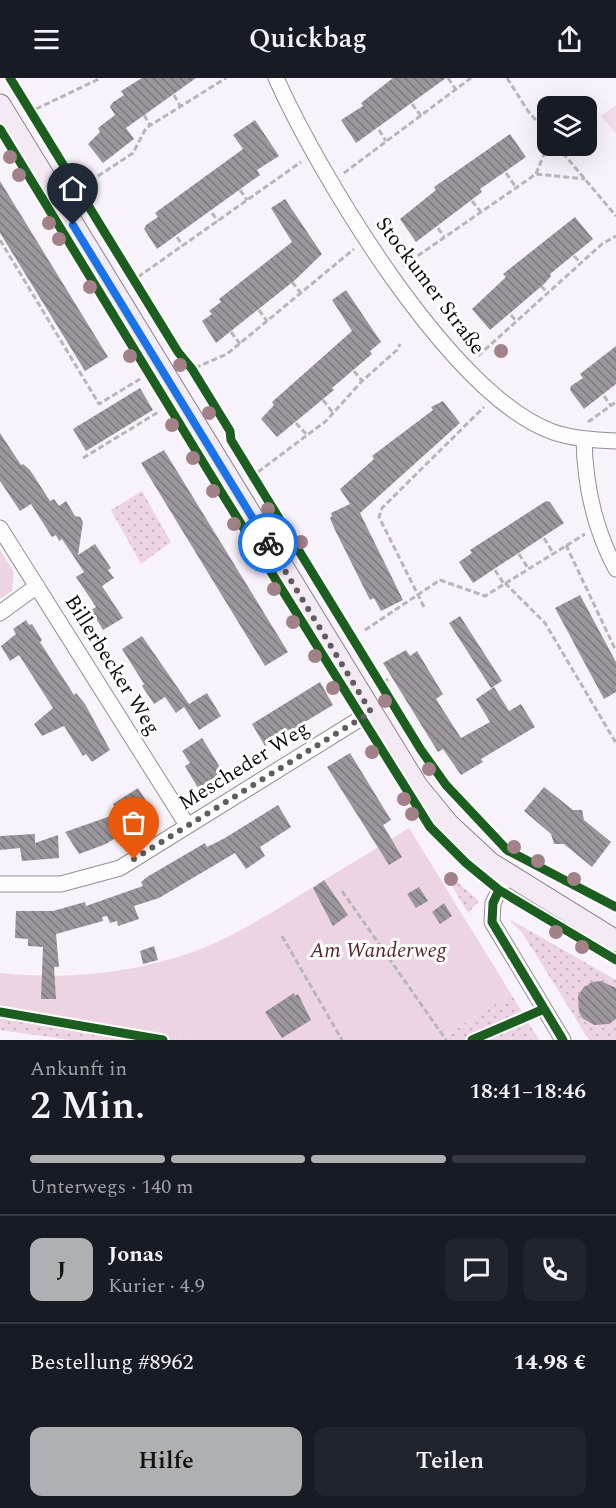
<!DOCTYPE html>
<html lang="de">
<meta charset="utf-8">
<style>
body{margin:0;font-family:Spectral,serif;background:#20242c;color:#f1f3f6;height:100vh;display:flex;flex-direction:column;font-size:22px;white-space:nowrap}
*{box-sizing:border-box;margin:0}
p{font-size:20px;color:#9ea1a6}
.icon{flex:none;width:33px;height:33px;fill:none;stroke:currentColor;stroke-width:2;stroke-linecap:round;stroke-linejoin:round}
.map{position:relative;height:962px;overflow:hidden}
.details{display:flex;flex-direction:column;background:#171b24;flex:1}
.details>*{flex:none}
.controls{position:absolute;left:537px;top:18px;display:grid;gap:12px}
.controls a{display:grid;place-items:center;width:60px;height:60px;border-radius:12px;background:#171b24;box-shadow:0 6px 24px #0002;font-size:30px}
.pin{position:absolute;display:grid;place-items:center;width:51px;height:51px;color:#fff;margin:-62px -26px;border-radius:50% 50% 50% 0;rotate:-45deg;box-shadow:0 0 6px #0007}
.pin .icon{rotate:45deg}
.courier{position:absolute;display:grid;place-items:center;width:60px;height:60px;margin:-30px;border:4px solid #1a73e8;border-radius:50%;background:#fff;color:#222;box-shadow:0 2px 8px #0007}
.head em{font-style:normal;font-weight:600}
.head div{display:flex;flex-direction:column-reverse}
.head{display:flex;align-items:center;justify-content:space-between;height:102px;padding:0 30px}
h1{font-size:39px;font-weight:600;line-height:45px}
.bar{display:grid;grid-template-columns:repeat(4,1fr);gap:9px 6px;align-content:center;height:72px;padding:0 30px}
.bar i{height:8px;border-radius:4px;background:#363941}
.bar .on{background:#afb0b2}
.bar p{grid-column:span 4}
.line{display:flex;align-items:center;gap:15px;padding:0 30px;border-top:2px solid #363941}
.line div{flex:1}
.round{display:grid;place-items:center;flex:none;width:63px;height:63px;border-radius:12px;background:#20242c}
.button{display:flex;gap:12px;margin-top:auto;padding:12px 30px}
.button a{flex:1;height:69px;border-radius:12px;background:#afb0b2;color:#111;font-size:24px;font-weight:600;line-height:69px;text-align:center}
.button a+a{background:#20242c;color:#f1f3f6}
header{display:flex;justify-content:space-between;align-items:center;height:78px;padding:0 30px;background:#171b24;font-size:27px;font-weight:600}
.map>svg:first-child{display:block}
.grass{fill:url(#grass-dots)}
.garden{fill:#edd4e2}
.pitch{fill:#f1ddeb}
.building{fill:url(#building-back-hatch)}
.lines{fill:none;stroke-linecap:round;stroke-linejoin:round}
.minor-casing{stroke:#939094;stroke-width:17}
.secondary-casing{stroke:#89878a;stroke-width:23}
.path{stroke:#b7b6b8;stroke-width:3;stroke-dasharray:6 3;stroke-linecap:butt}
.minor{stroke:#fefdfe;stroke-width:15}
.secondary{stroke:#f3eaf3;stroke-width:21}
.cycleway-casing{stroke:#fff;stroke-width:13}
.cycleway{stroke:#1b5e20;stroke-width:9}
.tree{fill:#a38189}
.done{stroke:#5f5d60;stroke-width:6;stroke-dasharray:0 10.8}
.route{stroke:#1a73e8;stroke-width:8}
.labels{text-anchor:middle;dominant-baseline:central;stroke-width:6;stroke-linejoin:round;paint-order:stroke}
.street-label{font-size:21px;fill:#0d0d0d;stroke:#fff}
.park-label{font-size:21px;font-style:italic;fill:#5d242d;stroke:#fff}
</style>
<header><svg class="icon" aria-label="menu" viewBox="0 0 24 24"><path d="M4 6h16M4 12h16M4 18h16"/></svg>Quickbag<svg class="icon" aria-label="share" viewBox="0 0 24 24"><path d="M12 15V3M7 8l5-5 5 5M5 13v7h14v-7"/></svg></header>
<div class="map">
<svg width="616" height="962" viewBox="0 0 616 962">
<defs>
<pattern id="grass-dots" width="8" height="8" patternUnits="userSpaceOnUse" patternTransform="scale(1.5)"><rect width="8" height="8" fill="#edd4e2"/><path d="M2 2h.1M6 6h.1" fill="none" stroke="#cab5c1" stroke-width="1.8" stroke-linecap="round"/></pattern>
<pattern id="building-back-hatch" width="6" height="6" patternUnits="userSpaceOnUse" patternTransform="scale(1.5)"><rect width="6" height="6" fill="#9b979d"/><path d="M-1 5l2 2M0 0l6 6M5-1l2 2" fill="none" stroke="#7d7a7e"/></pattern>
</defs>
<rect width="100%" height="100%" fill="#f8f2fa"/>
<path class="grass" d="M142,413L171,464L141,486L111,432Z
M450,798L479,823L468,835L449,803Z
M509,841L616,902V962H589L523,856Z
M511,916L539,962H443L442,959Z
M0,931L203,962H70L0,952Z"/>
<path class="garden" d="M0,472L14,494L12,513L0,521Z
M409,750L511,916L442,959L443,962H203L0,931V895C65,902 130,896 193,874C229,861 264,839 297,819C334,796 372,773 409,750Z"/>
<path class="pitch" d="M616,27V56L601,38Z"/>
<path class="building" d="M142,0H196L126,50L134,61L103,85L88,66L100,54L98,50L115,37L110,29L112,25L124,17L121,13Z
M393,0H446L356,65L341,42L363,28L361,25Z
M255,42L279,78L257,92L260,97L157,171L144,151L146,147L158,139L155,135L243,71L233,57Z
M510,56L526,79L480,111L482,114L416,164L400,141L436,112L434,109Z
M0,103L108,279L85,293L0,155Z
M285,121L322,176L295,202L216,265L202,243L212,236L209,233L221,224L219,221L292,164L271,130Z
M575,139L593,161L550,196L551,198L544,206L490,252L472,231L506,199L503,196Z
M346,212L381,264L370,273L372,276L332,310L334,312L277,359L261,341L274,327L272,324L352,253L332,222Z
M616,268V306L584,331L570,312L571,308L583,300L580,296Z
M140,310L153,332L86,373L73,351Z
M443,323L460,345L360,435L403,522L381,533L374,520L370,522L334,450L330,440L332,438L331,435L350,426L340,411L374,381L372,378L433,332L431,329Z
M0,355L21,387L23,386L30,392L50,423L54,421L59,428L66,423L75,438L80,439L83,444L78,477L95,466L111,490L108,492L114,500L102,508L123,540L103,552L91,532L96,529L76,499L84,494L62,461L59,463L56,457L52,459L31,426L20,433L0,403Z
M164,372L288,574L265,588L141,385Z
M546,423L550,424L564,445L473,505L459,484L472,475L470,472Z
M580,517L616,584V614L604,621L555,530Z
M460,538L502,603L491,610L449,545Z
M26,542L29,547L32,546L42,562L40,564L74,617L76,615L85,626L110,672L92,684L86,676L83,678L64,648L42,658L34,646L53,630L19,577L10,583L1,568L16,556L13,551Z
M142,558L189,626L207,615L221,638L199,652L184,629L176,635L165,619L154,626L142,608L144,606L122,571Z
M406,572L410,578L417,573L443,616L436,621L461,660L490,644L476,621L494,609L509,633L521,626L535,649L481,681L483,684L461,697L443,671L438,674L383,585Z
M320,604L333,627L265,668L252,646Z
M202,660L223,694L198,710L185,688L190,685L182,673Z
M350,675L391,742L383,747L402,779L389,787L327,689Z
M544,709L573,732H582L584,742L611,764L592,789L564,766H554L551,756L524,733Z
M138,710L154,735L106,766L79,776L65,754L119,735L113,726Z
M278,727L291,749L260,769L265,778L246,791L235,775L159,820L134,828L139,841L118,848L117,843L110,845L107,838L102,839L103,843L56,856L59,889H54L56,921H41L43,869L28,868V861L15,860L16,833H53L85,824L86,828L143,808L141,804L147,799L205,765L207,769L225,760Z
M35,756V765L58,757L59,780L22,783L20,770L0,772V758Z
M324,802L348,837L333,848L313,810Z
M419,809L428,823L416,830L407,816Z
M444,825L452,838L440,846L432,834Z
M154,868L158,882L143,886L140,873Z
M601,903L616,910V941L609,946L594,947L582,940L579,934L578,918L583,910L592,904Z
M294,915L295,918L298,916L311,942L282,960L265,934Z"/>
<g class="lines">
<defs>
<path id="minor" d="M276,0C320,98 451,318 553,354C574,361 595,362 616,363
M584,362C585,408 594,450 616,491
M0,450L187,747
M0,535L37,508
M507,797L493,825L492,844L563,962
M0,806H61L120,790L371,634"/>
<path id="secondary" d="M0,27L417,708L448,746L490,785L616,863"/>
</defs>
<use href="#minor" class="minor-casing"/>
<use href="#secondary" class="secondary-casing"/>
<path class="path" d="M448,0L456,12
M507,0L528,33L548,56
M174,17L180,28
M412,26L421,38
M36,31L101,0
M144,37L150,47
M379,52L386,63
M557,68L616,138
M344,95L471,0
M506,95L515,108
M536,96L548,66
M83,108L133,75L146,50L226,0
M240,112L247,122
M472,123L480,133
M212,135L218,143
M438,150L444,159
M177,159L183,168
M0,162L99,326L140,301
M574,178L581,185
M403,188L536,96L585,101
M138,199L301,84
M292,204L301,215
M541,208L548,215
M259,232L267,243
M511,237L516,243
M231,254L240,266
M478,278L602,166L616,158
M195,290L227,276L354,171
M354,293L362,303
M604,318L611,328
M323,322L333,335
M588,344L616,324
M296,345L307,357
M83,380L160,333
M258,394L326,343L362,303L397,272L400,266
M544,460L553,475
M566,467L616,573
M519,476L528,490
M495,492L504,506
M505,505L545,545L616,665
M424,529L379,439L382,430L484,329
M365,552L440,502L485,518L585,456
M378,607L388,601
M342,813L446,962
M282,858L342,962
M0,934L163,962
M472,962L528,938"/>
<use href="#minor" class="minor"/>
<use href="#secondary" class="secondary"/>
<defs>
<path id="cycleway" d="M10,0L178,274L192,291L230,353L231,362L421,672L446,707L507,772L616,829
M0,51L223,417L430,749L466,785L499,812L616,882
M499,812L493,825L492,844L563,962
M0,934L163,962
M472,962L544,931"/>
</defs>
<use href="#cycleway" class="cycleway-casing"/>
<use href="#cycleway" class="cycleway"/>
</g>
<g class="tree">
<circle cx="10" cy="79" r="7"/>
<circle cx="19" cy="97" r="7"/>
<circle cx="49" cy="145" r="7"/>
<circle cx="59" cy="161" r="7"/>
<circle cx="90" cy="209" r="7"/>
<circle cx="501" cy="273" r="7"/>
<circle cx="130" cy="278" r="7"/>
<circle cx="180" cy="287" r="7"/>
<circle cx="209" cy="335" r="7"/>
<circle cx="172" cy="347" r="7"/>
<circle cx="193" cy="380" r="7"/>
<circle cx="213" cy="413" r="7"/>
<circle cx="268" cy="431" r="7"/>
<circle cx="234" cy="446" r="7"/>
<circle cx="301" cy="464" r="7"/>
<circle cx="254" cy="479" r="7"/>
<circle cx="274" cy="511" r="7"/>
<circle cx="293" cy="544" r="7"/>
<circle cx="315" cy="578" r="7"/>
<circle cx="333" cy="610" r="7"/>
<circle cx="385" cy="623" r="7"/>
<circle cx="372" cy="674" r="7"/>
<circle cx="429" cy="691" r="7"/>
<circle cx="404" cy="721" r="7"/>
<circle cx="412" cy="736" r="7"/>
<circle cx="514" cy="769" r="7"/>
<circle cx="538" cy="783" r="7"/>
<circle cx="451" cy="801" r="7"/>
<circle cx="574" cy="801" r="7"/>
<circle cx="556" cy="854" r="7"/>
<circle cx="582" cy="869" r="7"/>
</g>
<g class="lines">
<path class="done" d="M134,781L371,634L268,465"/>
<path class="route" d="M73,147L268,465"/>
</g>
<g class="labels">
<g class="street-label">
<text transform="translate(430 208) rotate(53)">Stockumer Straße</text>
<text transform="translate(112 587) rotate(58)">Billerbecker Weg</text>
<text transform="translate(244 688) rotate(-32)">Mescheder Weg</text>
</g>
<g class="park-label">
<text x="378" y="873">Am Wanderweg</text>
</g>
</g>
</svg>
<div class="controls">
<a><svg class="icon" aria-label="layers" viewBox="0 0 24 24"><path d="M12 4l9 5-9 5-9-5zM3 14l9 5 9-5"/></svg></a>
</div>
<div class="pin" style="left:134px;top:781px;background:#ea580c"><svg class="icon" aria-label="bag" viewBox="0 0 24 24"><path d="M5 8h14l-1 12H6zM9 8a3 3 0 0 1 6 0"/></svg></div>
<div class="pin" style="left:73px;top:147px;background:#1f2937"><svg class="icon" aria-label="home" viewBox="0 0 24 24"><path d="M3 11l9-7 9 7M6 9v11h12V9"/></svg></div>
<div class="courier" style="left:268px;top:465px"><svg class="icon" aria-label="bike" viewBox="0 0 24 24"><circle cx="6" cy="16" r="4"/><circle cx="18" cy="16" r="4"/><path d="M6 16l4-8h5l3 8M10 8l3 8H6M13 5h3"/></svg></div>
</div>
<section class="details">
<div class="head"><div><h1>2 Min.</h1><p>Ankunft in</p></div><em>18:41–18:46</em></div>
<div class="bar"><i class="on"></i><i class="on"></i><i class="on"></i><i></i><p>Unterwegs · 140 m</p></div>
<div class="line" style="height:108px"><b class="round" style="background:#afb0b2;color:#111">J</b><div><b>Jonas</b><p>Kurier · 4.9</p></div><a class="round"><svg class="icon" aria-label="chat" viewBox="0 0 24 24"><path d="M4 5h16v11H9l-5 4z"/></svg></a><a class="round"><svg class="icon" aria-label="phone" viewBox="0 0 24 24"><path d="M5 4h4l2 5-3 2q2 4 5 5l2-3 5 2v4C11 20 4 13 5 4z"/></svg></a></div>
<div class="line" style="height:78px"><div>Bestellung #8962</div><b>14.98 €</b></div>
<div class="button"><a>Hilfe</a><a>Teilen</a></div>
</section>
